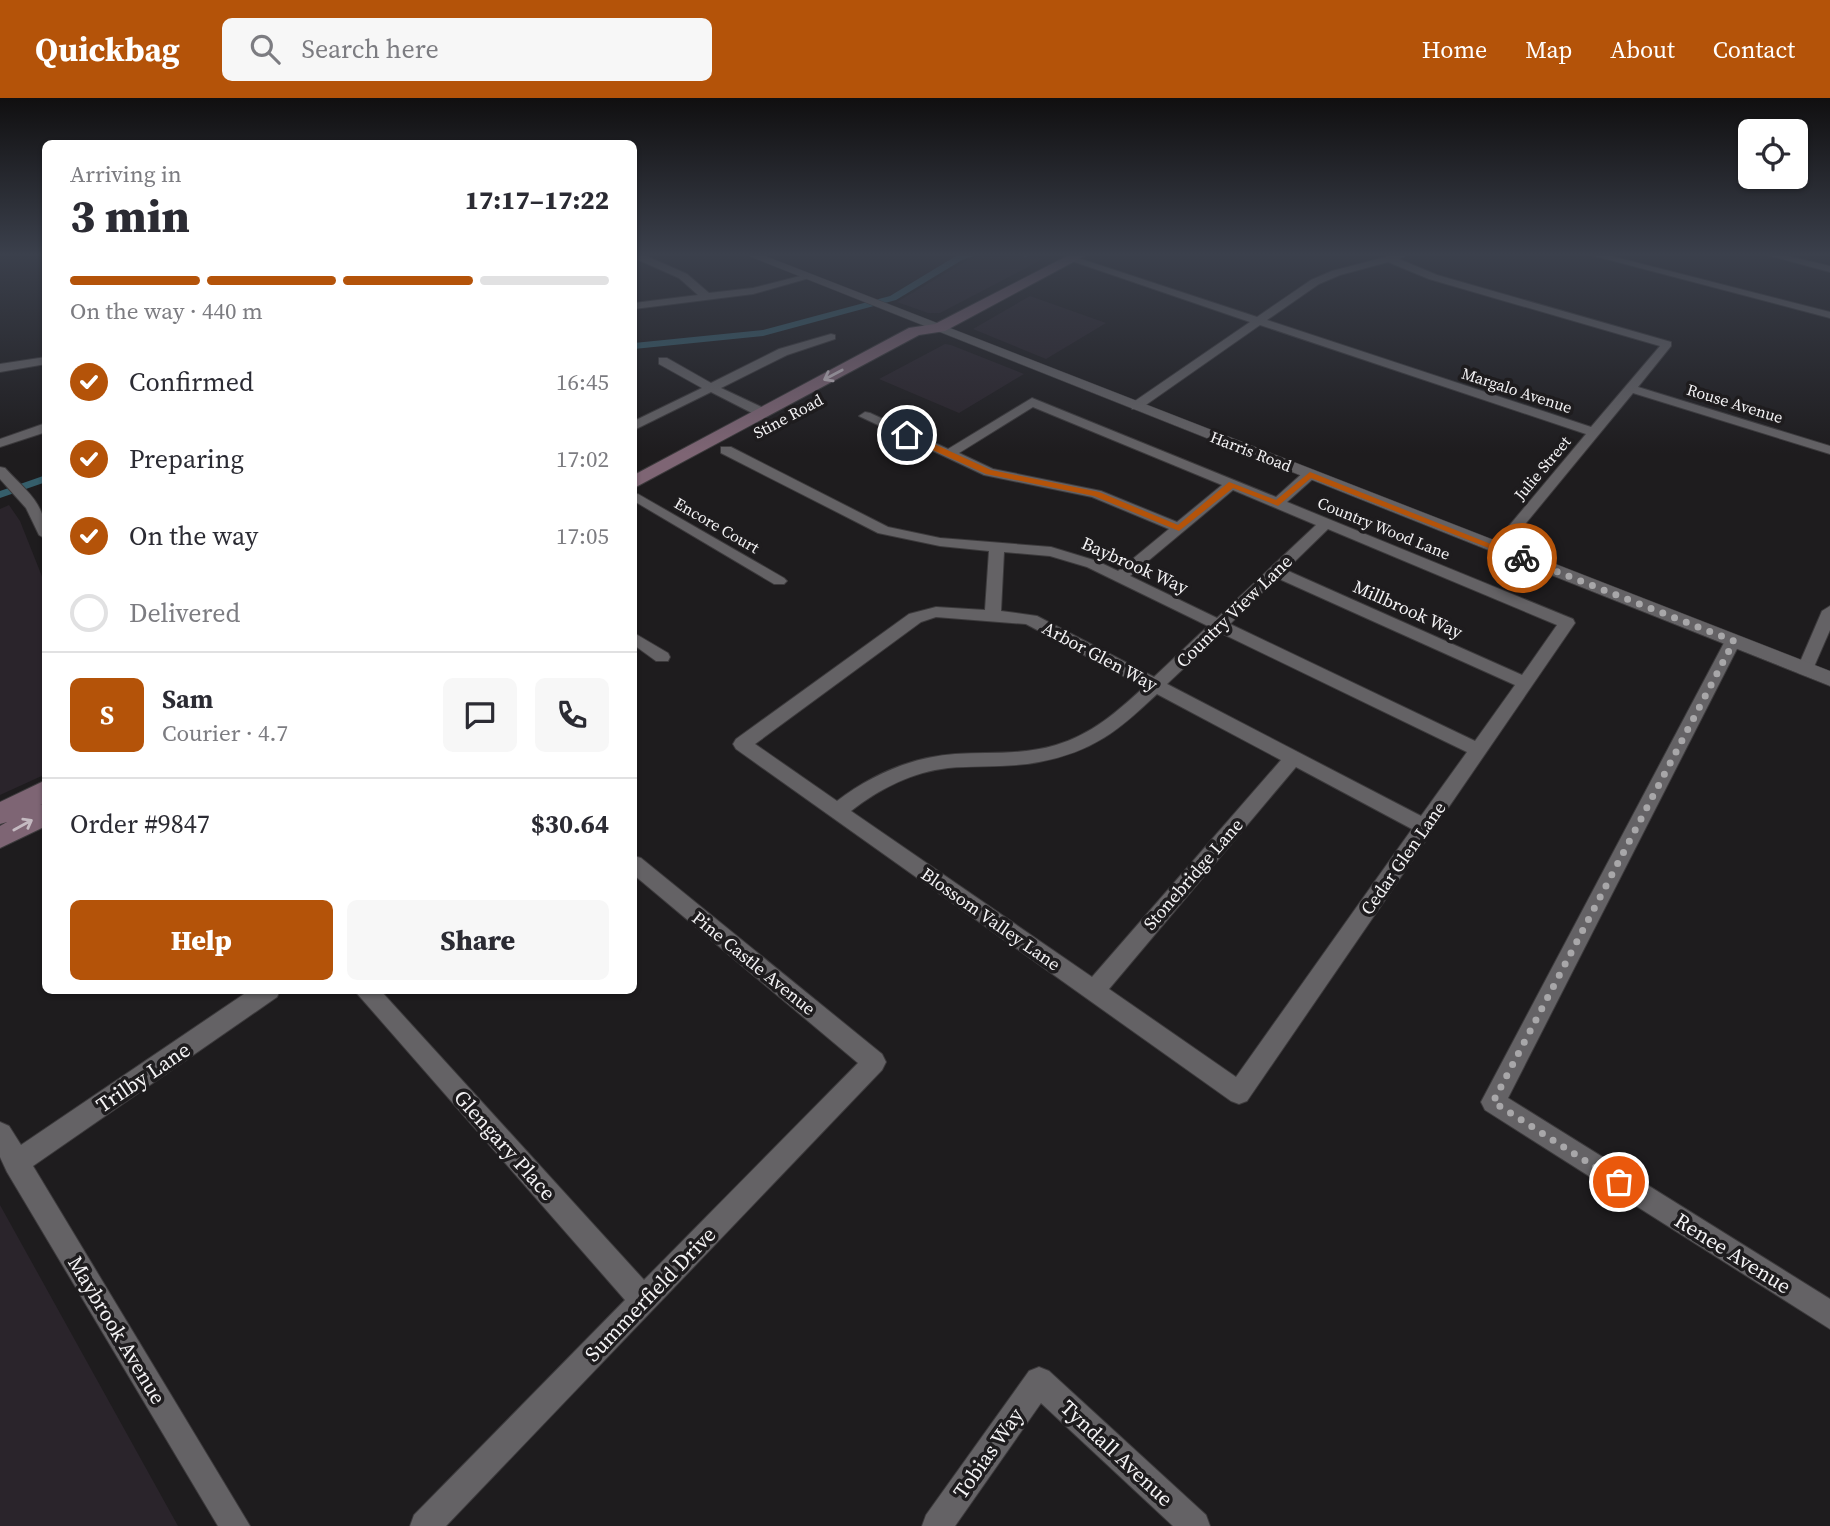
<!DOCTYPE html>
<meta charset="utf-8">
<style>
body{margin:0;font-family:"Source Serif 4",serif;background:#f7f7f7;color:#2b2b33;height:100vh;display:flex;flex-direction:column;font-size:26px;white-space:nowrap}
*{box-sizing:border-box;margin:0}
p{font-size:23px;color:#7c7c81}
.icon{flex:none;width:38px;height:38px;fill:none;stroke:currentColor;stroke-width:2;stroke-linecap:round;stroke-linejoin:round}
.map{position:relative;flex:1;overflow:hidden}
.side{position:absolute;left:42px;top:42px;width:595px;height:854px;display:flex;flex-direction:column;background:#fff;border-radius:10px;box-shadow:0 2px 5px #0004}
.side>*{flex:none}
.tools{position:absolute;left:1738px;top:21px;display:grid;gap:14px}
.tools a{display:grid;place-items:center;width:70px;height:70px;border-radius:10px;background:#fff;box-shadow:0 2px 5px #0004;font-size:35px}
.pin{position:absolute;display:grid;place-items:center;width:60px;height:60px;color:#fff;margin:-30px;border:4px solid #fff;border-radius:50%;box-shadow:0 2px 7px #0007}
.courier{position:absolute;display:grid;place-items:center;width:70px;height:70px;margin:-35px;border:5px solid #b45309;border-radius:50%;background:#fff;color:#222;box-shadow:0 2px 9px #0007}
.headline em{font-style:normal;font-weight:800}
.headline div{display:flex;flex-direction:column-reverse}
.headline{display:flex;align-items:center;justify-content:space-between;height:119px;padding:0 28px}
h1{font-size:46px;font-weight:800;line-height:52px}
.bar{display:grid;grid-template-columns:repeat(4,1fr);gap:10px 7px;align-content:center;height:84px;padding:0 28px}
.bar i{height:9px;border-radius:5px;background:#e1e1e2}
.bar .active{background:#b45309}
.bar p{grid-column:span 4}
.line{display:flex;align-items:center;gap:18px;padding:0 28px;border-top:2px solid #e1e1e2}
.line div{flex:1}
.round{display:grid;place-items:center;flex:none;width:74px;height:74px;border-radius:10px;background:#f7f7f7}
ol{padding:0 28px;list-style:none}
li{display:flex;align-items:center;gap:21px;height:77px}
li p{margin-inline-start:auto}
li .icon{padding:7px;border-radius:50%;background:#b45309;color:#fff;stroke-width:4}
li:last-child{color:#7c7c81}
li i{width:38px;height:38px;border:4px solid #e1e1e2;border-radius:50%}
.cta{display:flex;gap:14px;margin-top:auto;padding:14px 28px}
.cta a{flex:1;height:80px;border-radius:10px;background:#b45309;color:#fff;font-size:28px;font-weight:800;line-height:80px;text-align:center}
.cta a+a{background:#f7f7f7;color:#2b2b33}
header{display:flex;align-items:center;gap:42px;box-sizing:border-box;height:98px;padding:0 35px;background:#b45309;color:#fff}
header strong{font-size:33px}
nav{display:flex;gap:38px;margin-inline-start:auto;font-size:24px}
.search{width:490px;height:63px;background:#f7f7f7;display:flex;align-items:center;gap:18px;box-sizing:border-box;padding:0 24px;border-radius:10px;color:#7c7c81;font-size:26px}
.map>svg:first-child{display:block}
.built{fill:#2a242b}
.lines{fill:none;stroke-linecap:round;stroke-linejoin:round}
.canal{fill:#355e6b;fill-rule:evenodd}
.minor-casing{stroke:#3c3a3c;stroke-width:2}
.tertiary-casing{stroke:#3c3a3c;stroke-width:1}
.secondary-casing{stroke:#3c3a3c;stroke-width:2}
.minor{fill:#646265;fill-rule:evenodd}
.tertiary{fill:#646265;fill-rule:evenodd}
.secondary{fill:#7e6574;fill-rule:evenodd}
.oneway{stroke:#c4bac1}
.route{fill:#b45309}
.done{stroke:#a8a7a9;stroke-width:7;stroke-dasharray:0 12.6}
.labels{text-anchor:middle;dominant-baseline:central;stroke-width:7;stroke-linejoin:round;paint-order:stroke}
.far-street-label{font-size:16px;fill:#f3f2f4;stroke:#1e1c1e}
.street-label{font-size:18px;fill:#f3f2f4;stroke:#1e1c1e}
.near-street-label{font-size:21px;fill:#f3f2f4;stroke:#1e1c1e}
</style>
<header>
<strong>Quickbag</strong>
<div class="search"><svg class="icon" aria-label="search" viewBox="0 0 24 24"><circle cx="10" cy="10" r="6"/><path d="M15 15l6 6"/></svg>Search here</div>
<nav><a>Home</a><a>Map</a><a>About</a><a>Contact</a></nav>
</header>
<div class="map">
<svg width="1830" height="1428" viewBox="0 0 1830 1428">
<rect width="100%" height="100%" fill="#1e1c1e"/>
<path class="built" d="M983,158L1045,160L940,215H928L897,204L971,160Z
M1030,198L1106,225L1046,261L973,231Z
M945,246L951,247L1024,276L959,315L879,281Z
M9,407L20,423L45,486L46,676L0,697V411Z
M0,1107L178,1428H0Z"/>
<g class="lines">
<path class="canal" d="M967,156H980L962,162L896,202L763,238L634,251V245L763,232L890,198L956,158Z
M1012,156H1030L1026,159Z
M46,377V384L0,400V393Z"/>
<defs>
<path id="minor" d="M634,156H642L687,176L709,195L753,190L808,176L813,179L753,196L634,211V205L698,197L679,180L634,160Z
M1397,156L1405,158L1399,161L1437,177L1671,244V248L1638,289L1830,348V356L1633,295L1503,453H1493L1491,450L1493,447L1586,336L1260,227L1140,311H1132V305L1250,224L1066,161L1075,159L1257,219L1311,182L1332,173ZM1388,164L1429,181L1660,248L1591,329L1267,222L1319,186L1340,177Z
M1587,156H1603L1830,214V220Z
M1763,156H1779L1830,168V174Z
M831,236L835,237V241L787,257L721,290L768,312V318H758L711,294L634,332V323L702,290L659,266V260H667L711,285L779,251Z
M46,259V266L0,274V266Z
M1032,300L1276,399L1305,373H1315V379L1287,404L1573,521L1575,525L1247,1003L1239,1006L1231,1003L736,651L733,646L736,641L909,516L936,509L985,512L989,453L940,448L878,435L721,355V349H731L888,429L940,440L1051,449L1097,463L1118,473L1169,431L1092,399L984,377L859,318L865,314L870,315L948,351ZM1033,309L1222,387L1177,424L1101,393L993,371L959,355ZM1233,392L1316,427L1217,520L1130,478ZM1328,431L1557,527L1522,577L1286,472ZM1004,454L1050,458L1087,469L1208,528L1154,579L1037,518L1001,513ZM1277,480L1515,587L1475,643L1230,526ZM936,519L1026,526L1144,589C1117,614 1092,636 1056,647C1023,657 989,654 955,656C912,659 871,677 837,703L755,646L921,524ZM1221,535L1467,654L1421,718L1167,586ZM1157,596L1281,662L1092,879L851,713C879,691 913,674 948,670C979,667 1009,670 1039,664C1093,654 1119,632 1157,596ZM1296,669L1412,731L1236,979L1109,891Z
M46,325V334L0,349V341Z
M0,369L5,370C28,395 46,405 46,441L39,437L26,410L0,381Z
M638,396L784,480L787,483L784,486H774L634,403V397Z
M1830,508V532L1813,571L1805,577L1799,575L1797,571L1822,513Z
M634,535L668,555L670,559L668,563H656L634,547Z
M1733,538L1741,543L1508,1000L1830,1201V1231L1485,1012L1481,1004L1725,543Z
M634,758L641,760L882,956L886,964L882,972L446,1428H410L414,1417L625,1202L354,892H380L644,1182L858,965L634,777Z
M250,892H280L277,899L33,1068L250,1428H218L7,1074L0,1059V1024L9,1028L21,1047Z
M1039,1269L1049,1273L1206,1417L1210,1428H1173L1041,1305L955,1428H922L926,1417L1029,1273Z"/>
<path id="tertiary" d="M744,156H760L1830,573V588Z"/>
<path id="secondary" d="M1071,156H1088L945,233L919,237L634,390V377L909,230L935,226Z
M46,682V704L40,707L46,705V728L0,750V728L7,724L0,726V704Z"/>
</defs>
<use href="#minor" class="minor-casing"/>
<use href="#tertiary" class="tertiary-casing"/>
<use href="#secondary" class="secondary-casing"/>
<use href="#minor" class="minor"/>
<use href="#tertiary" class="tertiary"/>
<use href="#secondary" class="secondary"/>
</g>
<defs><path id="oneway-shaft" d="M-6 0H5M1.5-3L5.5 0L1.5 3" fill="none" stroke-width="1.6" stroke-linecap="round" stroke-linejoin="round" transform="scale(1.75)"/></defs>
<g class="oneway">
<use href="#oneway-shaft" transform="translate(833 277) rotate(152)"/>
<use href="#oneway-shaft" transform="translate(23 727) rotate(-29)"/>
</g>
<linearGradient id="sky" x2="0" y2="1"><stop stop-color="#100f10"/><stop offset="0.44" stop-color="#3b404c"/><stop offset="1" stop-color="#3b404c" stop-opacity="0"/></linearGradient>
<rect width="1830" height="356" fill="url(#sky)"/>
<path class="route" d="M904,335H910L991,372L1099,394L1178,427L1229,384L1276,402L1310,374L1526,460L1519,462L1311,380L1278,408L1233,390L1179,433L1094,398L986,376L904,339Z"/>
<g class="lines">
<path class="done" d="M1522,460L1734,543L1493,1004L1619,1084"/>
</g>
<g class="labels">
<g class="far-street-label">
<text transform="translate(1517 292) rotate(18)">Margalo Avenue</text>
<text transform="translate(1735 305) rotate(17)">Rouse Avenue</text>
<text transform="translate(788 318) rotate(-28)">Stine Road</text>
<text transform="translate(1251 353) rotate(21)">Harris Road</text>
<text transform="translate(1542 370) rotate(-50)">Julie Street</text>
<text transform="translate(717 427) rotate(30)">Encore Court</text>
<text transform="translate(1384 430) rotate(22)">Country Wood Lane</text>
</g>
<g class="street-label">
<text transform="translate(1135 467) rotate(24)">Baybrook Way</text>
<text transform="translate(1408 511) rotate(24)">Millbrook Way</text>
<text transform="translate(1234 513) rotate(-44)">Country View Lane</text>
<text transform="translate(1100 558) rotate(28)">Arbor Glen Way</text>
<text transform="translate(1403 760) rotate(-55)">Cedar Glen Lane</text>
<text transform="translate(1193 776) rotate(-49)">Stonebridge Lane</text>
<text transform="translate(991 821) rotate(35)">Blossom Valley Lane</text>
<text transform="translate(754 865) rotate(39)">Pine Castle Avenue</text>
</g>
<g class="near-street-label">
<text transform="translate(143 979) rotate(-34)">Trilby Lane</text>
<text transform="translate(505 1047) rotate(48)">Glengary Place</text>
<text transform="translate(1733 1155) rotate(32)">Renee Avenue</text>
<text transform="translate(650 1196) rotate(-46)">Summerfield Drive</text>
<text transform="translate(117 1232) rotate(59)">Maybrook Avenue</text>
<text transform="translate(988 1355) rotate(-55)">Tobias Way</text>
<text transform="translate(1117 1355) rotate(43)">Tyndall Avenue</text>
</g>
</g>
</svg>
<div class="tools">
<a><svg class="icon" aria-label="locate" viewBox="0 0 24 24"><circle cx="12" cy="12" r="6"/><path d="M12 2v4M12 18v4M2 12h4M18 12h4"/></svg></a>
</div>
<div class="pin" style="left:1619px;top:1084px;background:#ea580c"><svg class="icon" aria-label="bag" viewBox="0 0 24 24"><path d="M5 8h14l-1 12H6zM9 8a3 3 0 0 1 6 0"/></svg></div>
<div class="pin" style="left:907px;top:337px;background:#1f2937"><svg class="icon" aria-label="home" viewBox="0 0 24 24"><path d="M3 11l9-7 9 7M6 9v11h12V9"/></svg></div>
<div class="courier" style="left:1522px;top:460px"><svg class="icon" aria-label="bike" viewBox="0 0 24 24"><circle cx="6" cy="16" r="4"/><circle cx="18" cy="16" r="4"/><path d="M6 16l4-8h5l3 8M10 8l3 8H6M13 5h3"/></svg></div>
<section class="side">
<div class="headline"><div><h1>3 min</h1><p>Arriving in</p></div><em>17:17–17:22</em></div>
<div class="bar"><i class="active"></i><i class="active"></i><i class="active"></i><i></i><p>On the way · 440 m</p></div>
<ol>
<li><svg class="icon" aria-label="check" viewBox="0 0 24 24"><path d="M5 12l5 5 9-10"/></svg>Confirmed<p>16:45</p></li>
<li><svg class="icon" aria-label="check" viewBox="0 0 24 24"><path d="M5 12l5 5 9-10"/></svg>Preparing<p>17:02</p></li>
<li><svg class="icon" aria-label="check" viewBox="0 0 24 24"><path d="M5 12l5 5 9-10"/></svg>On the way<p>17:05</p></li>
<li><i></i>Delivered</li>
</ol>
<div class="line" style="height:126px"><b class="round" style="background:#b45309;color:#fff">S</b><div><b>Sam</b><p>Courier · 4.7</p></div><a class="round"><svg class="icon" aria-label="chat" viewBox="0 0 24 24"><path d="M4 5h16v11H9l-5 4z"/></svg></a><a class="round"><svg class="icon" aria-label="phone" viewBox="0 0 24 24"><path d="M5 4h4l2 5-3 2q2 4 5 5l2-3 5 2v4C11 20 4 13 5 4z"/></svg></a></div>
<div class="line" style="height:91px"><div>Order #9847</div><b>$30.64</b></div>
<div class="cta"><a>Help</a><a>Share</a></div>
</section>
</div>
